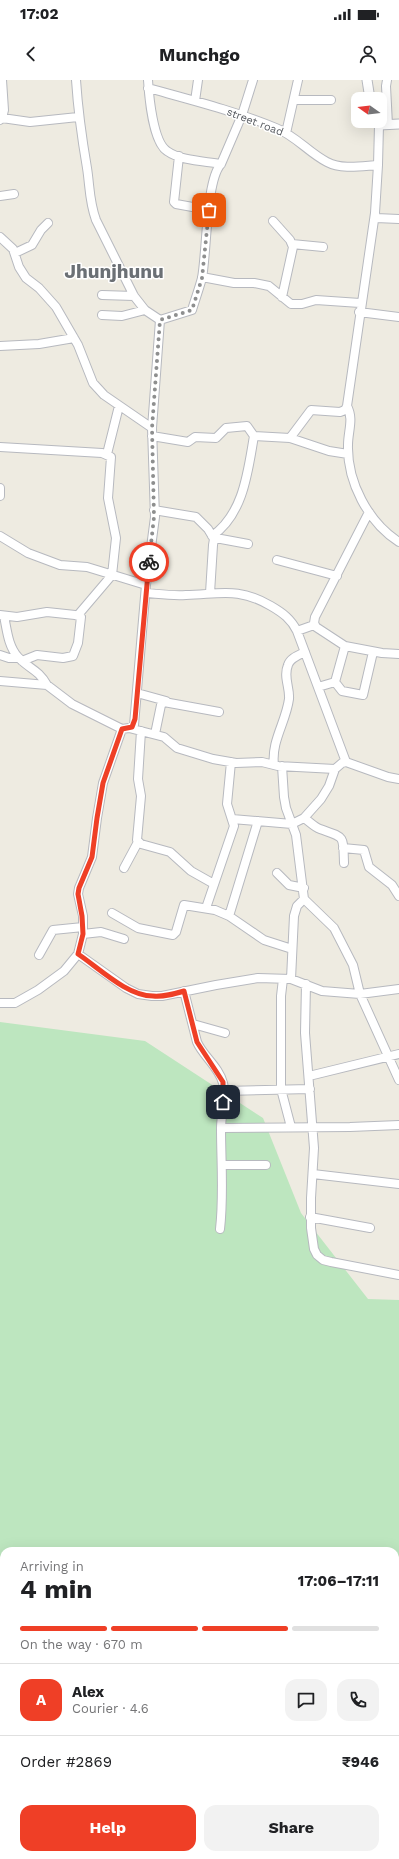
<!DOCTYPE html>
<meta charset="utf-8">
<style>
body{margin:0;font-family:"Work Sans",sans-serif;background:#f2f2f2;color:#202124;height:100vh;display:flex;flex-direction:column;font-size:15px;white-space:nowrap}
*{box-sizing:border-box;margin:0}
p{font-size:13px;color:#757577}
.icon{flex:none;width:22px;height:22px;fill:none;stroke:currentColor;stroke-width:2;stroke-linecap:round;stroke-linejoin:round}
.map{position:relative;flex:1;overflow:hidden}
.drawer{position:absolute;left:0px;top:1467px;width:399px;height:312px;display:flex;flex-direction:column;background:#fff;border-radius:12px 12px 0 0;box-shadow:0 4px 16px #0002}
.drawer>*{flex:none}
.needle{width:26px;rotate:284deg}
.tools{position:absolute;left:351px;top:12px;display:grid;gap:8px}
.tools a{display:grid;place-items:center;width:36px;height:36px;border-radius:8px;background:#fff;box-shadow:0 4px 16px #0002;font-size:20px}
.pin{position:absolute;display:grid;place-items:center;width:34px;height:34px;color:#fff;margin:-17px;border-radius:8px;box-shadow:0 2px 6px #0006}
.courier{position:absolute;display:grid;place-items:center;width:40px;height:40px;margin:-20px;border:3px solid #ef3f26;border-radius:50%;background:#fff;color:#222;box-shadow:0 1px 5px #0007}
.head em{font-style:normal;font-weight:700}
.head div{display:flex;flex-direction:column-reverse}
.head{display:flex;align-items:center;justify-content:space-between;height:68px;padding:0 20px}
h1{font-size:26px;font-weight:700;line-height:30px}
.bar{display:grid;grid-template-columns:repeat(4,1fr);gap:6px 4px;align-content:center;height:48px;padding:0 20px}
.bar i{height:5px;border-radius:3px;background:#e0e0e0}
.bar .active{background:#ef3f26}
.bar p{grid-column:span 4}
.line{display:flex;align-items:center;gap:10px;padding:0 20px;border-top:1px solid #e0e0e0}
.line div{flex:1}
.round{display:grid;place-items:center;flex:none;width:42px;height:42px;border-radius:12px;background:#f2f2f2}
.action{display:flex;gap:8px;margin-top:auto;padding:8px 20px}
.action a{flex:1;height:46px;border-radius:12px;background:#ef3f26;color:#fff;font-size:16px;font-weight:700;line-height:46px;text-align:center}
.action a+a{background:#f2f2f2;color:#202124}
.status{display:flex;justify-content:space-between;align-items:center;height:28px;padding:0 20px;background:#fff;direction:ltr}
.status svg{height:11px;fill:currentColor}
header{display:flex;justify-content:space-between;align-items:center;height:52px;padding:0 20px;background:#fff;font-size:18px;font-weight:700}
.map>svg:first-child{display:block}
.green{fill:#bde6bf}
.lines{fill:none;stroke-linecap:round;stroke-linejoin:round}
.minor-casing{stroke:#b7b9bf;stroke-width:10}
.tertiary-casing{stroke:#b7b9bf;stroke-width:11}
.minor{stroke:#fff;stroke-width:8}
.tertiary{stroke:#fff;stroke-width:9}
.done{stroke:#8e8f8f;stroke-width:4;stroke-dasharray:0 7.2}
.route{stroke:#ef3f26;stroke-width:5}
.labels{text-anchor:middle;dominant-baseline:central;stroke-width:3;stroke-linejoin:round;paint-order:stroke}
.street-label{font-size:11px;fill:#5a5e63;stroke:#fff}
.town-label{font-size:19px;font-weight:bold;fill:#6b7075;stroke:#fff}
</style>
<div class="status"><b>17:02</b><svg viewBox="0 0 49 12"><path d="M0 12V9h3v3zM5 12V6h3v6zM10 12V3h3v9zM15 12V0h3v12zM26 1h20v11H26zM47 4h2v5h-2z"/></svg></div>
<header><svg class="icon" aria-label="back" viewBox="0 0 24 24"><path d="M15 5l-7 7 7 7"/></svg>Munchgo<svg class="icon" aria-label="person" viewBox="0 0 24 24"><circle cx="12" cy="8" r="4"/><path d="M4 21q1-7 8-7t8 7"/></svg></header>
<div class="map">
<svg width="399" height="1779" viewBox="0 0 399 1779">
<rect width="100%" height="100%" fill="#eeebe1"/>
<path class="green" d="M0,942L145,961L263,1038L301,1133L368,1219L399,1220V1599L395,1601V1471H4V1705H0Z"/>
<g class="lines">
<defs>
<path id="minor" d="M76,0C78,30 82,59 87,88C90,107 89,121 96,140L134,216L145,230L160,240
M148,0C149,16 153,62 167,71C181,81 204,81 221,84
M387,0L386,6L388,45
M148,8C191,20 235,31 276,48C296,56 309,73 327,82C342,90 362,86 378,85
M294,20H331
M195,21L198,0
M2,38L30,42L78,37
M0,40L2,38L4,30L2,0
M379,45L378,85L375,133L376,138L399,139
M286,53L298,0
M179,76L174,122L176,124L209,130
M0,116L14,114
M273,141L290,160L293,167L282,217
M0,157L13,169L19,187L26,198L39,208L56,227L78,265L93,303L104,315L152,348
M292,164L323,167
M15,173L32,165L41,150L48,143
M202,197L234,203H254L269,206L291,224H302L316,220L360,223
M102,215L134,216
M359,232L399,237
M102,235L122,236L145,230
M0,266L39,264L74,258
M347,326C354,339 348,351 348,365C347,402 368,442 399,462
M152,356L188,362L195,357L216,358L226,348L247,346L254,356L290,358L329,371L348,374
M290,358L311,330L340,332L345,330L347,326L375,133
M0,367L102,373L111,377L108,418L116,458L112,495L78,535
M107,374L119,326
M0,408V416
M154,430L196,437L208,449L214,459
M369,432L315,537L314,543L316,547L345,566L382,573L399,574
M0,456L28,473L60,485L87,487L146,505
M212,456C244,434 248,390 254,356
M277,480L337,496
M146,513C159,514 172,516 186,515C221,514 239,507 271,526C283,533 291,539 297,551L346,682
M210,513L213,465L214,459H221L248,464
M0,535L17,537L47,532L75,535L81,537L78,563L73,576L63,578L37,575L22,581
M4,536C7,550 8,566 18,577C29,589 38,589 47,605
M297,551L314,545
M345,566L335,602L342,611L363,615L373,572
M0,575L9,578H19
M0,601L47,605L72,624L122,649L129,648L134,645L146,505L155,437L152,348L160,240L192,230C195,220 199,209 202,198C207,171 206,100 221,84L242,35L253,0
M318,607L335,602
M137,613L166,621
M129,648L164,657L177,668L213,679L236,683L262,682L278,686L335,689
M141,651L138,699L141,716L137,760L141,764L170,772L191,791L214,804
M155,654L161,625L164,622L219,632
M274,685C271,661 286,642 289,619C290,607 283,597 288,585C290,578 299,575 305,572
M282,686L284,717L286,728L296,755L304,819L334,848L353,885L360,914L399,1000
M304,738C309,741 314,747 320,749C345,758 343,754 344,783
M232,739L292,744L304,738L321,719L329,706L335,689L342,683L346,682L388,697L399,699
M343,768L364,770L369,787L392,805L399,816
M124,788L138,762
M277,793L289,805L304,808
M206,828L234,746L227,724L231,682
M112,833L138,848L173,855L176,852L184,825L215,830L229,836L264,860L292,869
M229,836L258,741
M83,854L101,852L124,859
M78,874L126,908L138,914L152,916H162L216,905L258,898L291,899L322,911L360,914L399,909
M39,875L53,850L83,847
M283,899L281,916V1009L291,1047
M291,899L294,836L297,826L304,819
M306,904L305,953L314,1068L311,1118V1148L314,1169L317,1175L323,1180L331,1182L399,1195
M184,911L197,962C203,976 219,987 223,1003C227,1016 221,1034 221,1048C221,1082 224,1115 220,1149
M0,923H15L38,910L64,891L78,874L83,854V836L78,814L79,808L92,777L97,738L103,703L122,649
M193,944L225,953
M309,996L399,974
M224,1011L310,1009
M221,1048L350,1047L399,1045
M222,1085H266
M313,1094L399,1104
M310,1137L370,1148
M395,1767H399
M356,1779V1775"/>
<path id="tertiary" d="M367,0L370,19
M377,41L379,45L399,44"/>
</defs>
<use href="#minor" class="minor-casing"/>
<use href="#tertiary" class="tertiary-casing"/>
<use href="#minor" class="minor"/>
<use href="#tertiary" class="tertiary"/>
</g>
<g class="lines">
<path class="done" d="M149,482L154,437L152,348L160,240L192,230L202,198L209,130"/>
<path class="route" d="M149,482L135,639L132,647L122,649L103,703L97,738L92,777L79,808L78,814L82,836L83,854L78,874C99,888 127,916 153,916C164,917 174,914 184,911L197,962L223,1002V1022"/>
</g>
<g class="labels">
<g class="street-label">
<text transform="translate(255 42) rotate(21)">street road</text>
</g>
<g class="town-label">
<text x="114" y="191">Jhunjhunu</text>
</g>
</g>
</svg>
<div class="tools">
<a><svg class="needle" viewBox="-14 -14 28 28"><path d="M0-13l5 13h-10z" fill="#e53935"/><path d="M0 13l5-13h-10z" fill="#757577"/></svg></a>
</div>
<div class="pin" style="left:209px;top:130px;background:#ea580c"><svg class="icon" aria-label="bag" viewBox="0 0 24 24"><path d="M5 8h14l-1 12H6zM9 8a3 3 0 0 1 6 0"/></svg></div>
<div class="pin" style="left:223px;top:1022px;background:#1f2937"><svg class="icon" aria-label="home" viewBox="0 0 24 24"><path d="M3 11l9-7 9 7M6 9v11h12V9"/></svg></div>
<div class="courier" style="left:149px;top:482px"><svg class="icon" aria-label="bike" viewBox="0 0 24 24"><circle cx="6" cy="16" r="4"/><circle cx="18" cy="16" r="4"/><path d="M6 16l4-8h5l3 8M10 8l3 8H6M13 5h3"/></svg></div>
<section class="drawer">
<div class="head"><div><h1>4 min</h1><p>Arriving in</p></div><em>17:06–17:11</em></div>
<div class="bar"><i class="active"></i><i class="active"></i><i class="active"></i><i></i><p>On the way · 670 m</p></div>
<div class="line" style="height:72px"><b class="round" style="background:#ef3f26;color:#fff">A</b><div><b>Alex</b><p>Courier · 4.6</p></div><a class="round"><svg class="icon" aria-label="chat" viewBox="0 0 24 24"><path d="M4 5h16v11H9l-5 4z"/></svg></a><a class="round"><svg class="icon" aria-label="phone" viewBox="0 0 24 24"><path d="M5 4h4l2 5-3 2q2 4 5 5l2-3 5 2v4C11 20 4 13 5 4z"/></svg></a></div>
<div class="line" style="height:52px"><div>Order #2869</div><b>₹946</b></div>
<div class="action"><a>Help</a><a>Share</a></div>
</section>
</div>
